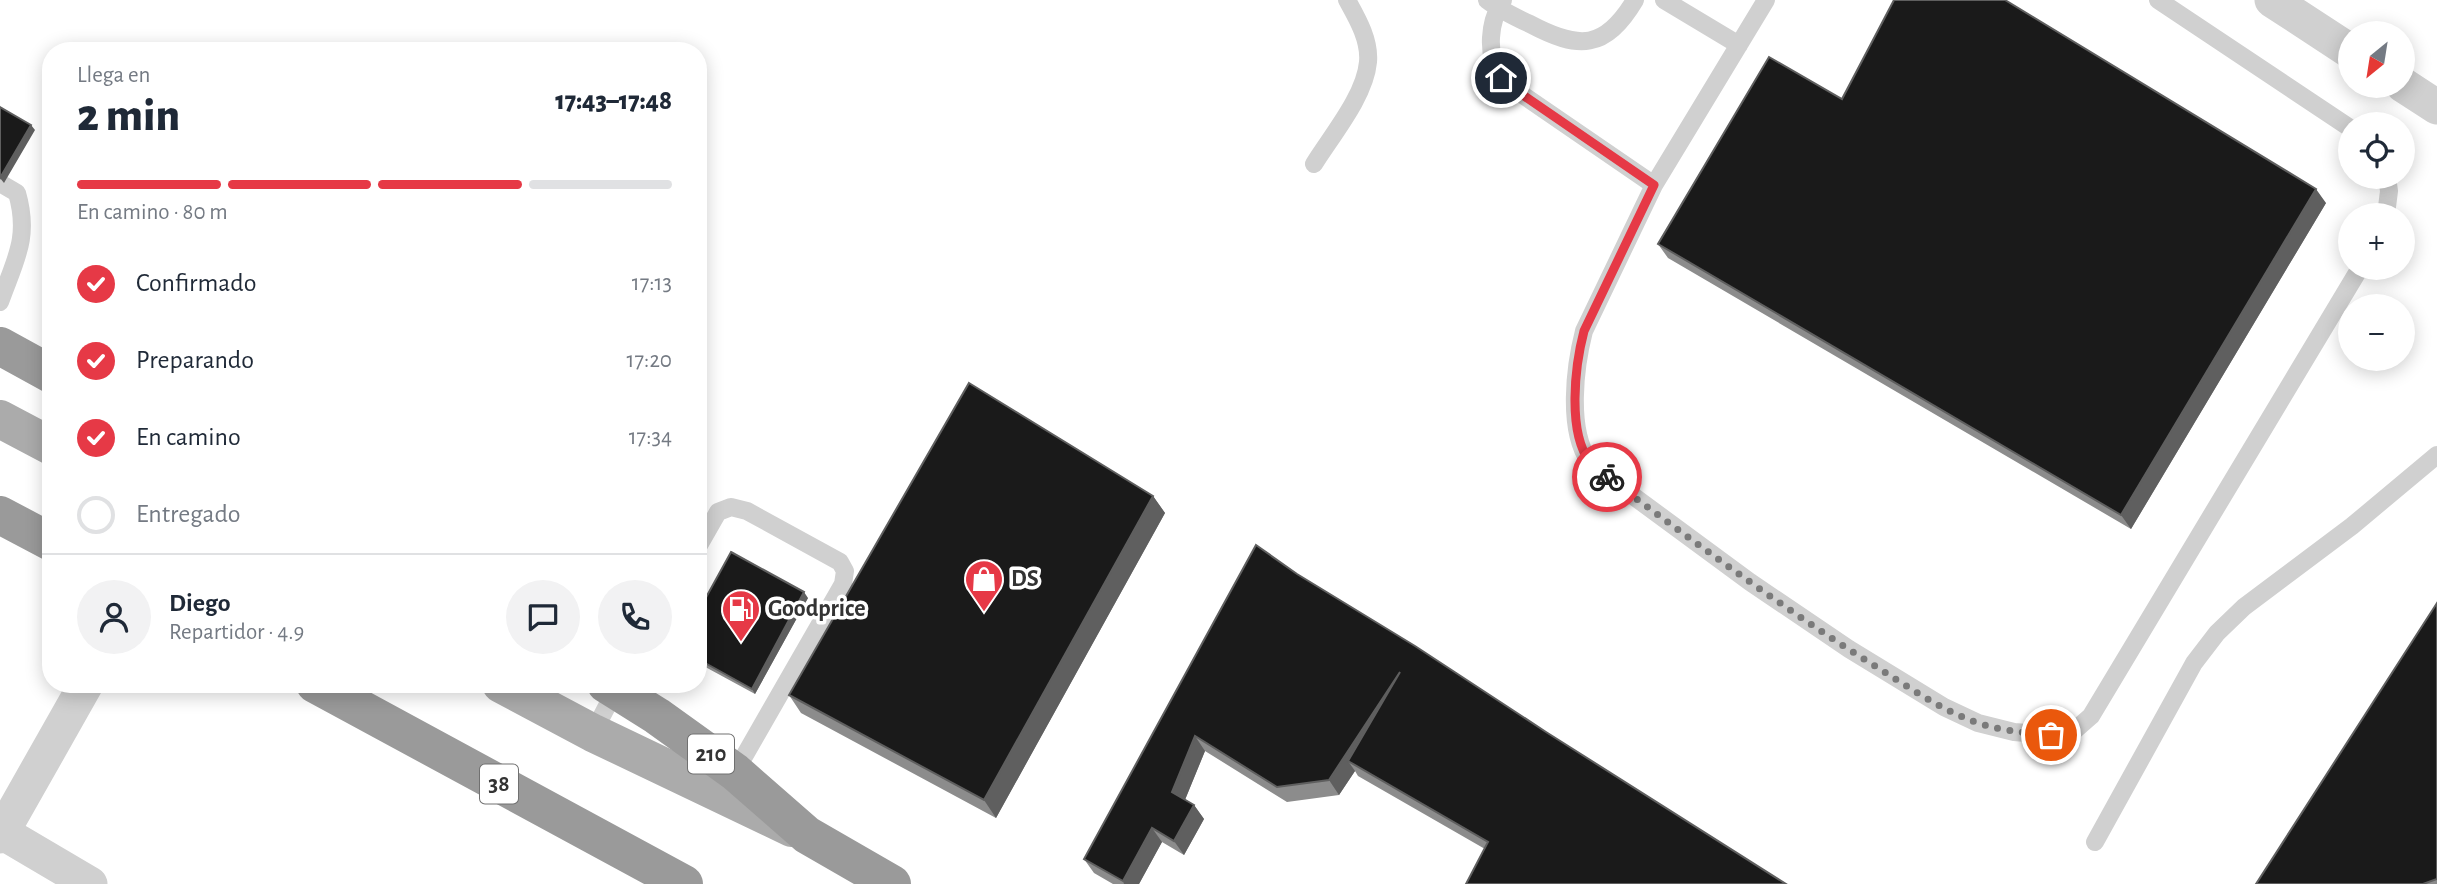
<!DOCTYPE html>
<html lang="es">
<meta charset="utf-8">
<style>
body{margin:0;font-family:"Alegreya Sans",sans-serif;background:#f2f2f3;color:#1f2937;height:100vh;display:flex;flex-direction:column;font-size:26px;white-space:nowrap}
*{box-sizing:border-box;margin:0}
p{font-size:23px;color:#747a83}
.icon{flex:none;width:38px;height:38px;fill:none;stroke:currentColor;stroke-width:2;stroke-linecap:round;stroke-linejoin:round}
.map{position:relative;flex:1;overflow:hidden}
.sheet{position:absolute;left:42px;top:42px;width:665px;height:651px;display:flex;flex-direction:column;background:#fff;border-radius:28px;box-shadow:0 4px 18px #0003}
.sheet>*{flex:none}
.needle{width:46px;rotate:210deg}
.fabs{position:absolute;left:2338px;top:21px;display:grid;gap:14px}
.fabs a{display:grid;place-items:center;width:77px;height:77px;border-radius:50%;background:#fff;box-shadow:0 4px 18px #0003;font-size:35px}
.pin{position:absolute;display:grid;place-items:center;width:60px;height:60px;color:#fff;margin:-30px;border:4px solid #fff;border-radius:50%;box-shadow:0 2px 7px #0007}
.courier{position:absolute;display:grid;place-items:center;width:70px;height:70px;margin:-35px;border:5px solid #e63946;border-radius:50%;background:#fff;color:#222;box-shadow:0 2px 9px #0007}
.headline em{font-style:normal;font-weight:800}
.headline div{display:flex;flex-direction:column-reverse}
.headline{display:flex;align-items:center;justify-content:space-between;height:119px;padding:0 35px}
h1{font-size:46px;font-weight:800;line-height:52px}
.bar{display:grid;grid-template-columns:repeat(4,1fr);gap:10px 7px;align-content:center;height:84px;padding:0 35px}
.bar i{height:9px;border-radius:5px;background:#e0e1e3}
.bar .on{background:#e63946}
.bar p{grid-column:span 4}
.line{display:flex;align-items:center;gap:18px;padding:0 35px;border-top:2px solid #e0e1e3}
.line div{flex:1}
.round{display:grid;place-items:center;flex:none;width:74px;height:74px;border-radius:37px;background:#f2f2f3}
ol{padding:0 35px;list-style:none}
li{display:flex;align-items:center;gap:21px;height:77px}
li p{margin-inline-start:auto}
li .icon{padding:7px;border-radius:50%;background:#e63946;color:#fff;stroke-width:4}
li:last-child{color:#747a83}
li i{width:38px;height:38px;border:4px solid #e0e1e3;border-radius:50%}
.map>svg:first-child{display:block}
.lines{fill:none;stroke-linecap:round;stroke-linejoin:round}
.lane{stroke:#d0d0d0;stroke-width:18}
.street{stroke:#d0d0d0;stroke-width:35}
.primary{stroke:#ababab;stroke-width:38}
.highway{stroke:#9a9a9a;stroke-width:38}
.wall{fill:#8c8c8c}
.shaded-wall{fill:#5f5f5f}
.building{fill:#1a1a1a;stroke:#5f5f5f;stroke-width:2}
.done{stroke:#7a7a7a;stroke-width:7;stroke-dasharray:0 12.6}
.route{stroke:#e63946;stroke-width:9}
.labels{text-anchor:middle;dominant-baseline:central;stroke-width:7;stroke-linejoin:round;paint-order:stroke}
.shield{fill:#fff;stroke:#707070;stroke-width:2}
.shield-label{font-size:23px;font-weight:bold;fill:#333}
.poi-label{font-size:24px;font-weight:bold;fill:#333;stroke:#fff;text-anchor:start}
</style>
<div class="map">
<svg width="2437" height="884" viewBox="0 0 2437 884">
<rect width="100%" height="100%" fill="#fff"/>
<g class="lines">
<path class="lane" d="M1487,0C1500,10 1515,17 1530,24C1579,50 1605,50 1635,0
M1503,0C1489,21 1486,54 1500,76C1504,82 1511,86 1517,91L1654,185
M1664,0L1739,45
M1766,0L1654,185L1584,331C1575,366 1567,429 1589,461C1593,467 1601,472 1606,476L1750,582L1849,649L1944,707L1978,723L2014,732L2051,735L2075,730L2091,716L2360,268
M2158,0L2350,128
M1314,164C1332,135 1365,96 1368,62C1370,40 1357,18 1347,0
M0,183L17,193C30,238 15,260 0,302
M2386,215L2389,191L2387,177
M698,547L718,512L731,507L747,511L840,562L845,571L843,584L734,774
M593,733L617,687
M2095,842L2194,663L2217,633L2244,607L2352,526L2437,455"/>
<path class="street" d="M2272,0L2350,51
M2403,85L2437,107
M0,831L90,884
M0,836L86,684"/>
<path class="primary" d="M0,419L51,446
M501,684L593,733L792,828"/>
<path class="highway" d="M0,346L51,374
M0,515L51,542
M315,684L684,884
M606,684L657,716L735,772L807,835L892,884"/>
</g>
<path class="wall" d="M1842,99L2326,203L2131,529L1668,258L1658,244Z
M1153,496L1165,513L996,818L801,713L789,695Z
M1297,574L1546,732L1485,849L1358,776L1355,771L1339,795L1287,802L1205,751L1185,800L1194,805L1204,819L1184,855L1162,842L1139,884H1113L1094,873L1084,859Z
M808,598L755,694L698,663V612Z
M2437,603V884H2256Z"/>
<path class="shaded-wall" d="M31,125L35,130L4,183L0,178Z
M2316,189L2326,203L2131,529L2121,515Z
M1153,496L1165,513L996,818L984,800Z
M804,592L808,598L755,694L752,689Z
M1400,672L1348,761L1355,771L1339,795L1329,780Z
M1195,736L1205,751L1182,807L1172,792Z
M1194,805L1204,819L1184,855L1174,841Z
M1152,828L1162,842L1139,884H1124L1123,881Z"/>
<path class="building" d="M1894,0H2005L2316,189L2121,515L1658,244L1769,57L1842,99Z
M0,107L31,125L0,178Z
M969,383L1153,496L984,800L789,695Z
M1256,545L1297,574L1415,646L1546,732L1786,884H1466L1488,842L1348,761L1400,672L1329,780L1277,787L1195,736L1172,792L1194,805L1174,841L1152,828L1123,881L1084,859Z
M731,552L804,592L752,689L698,659V612Z
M2437,603V879L2423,884H2256Z"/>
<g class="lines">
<path class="done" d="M1607,477C1692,540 1777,604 1867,661C1903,683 1938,709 1978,723C2002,731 2026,733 2051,735"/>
<path class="route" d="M1501,78L1517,91L1654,185L1584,331C1575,365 1567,432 1590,462C1594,468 1602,473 1607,477"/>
</g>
<defs>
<symbol id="shop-pin" viewBox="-11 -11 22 30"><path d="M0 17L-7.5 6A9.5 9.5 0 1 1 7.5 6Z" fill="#e63946" stroke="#fff"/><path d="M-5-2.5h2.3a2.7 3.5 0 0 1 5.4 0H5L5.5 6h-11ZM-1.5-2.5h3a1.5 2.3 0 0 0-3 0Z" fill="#fff"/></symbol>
<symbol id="fuel-pin" viewBox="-11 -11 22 30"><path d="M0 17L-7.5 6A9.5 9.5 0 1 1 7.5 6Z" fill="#e63946" stroke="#fff"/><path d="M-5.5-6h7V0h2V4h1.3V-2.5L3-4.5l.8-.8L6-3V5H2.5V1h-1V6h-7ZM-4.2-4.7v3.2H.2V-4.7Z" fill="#fff"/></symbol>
</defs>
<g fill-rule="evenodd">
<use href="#shop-pin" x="962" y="557" width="44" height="60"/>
<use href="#fuel-pin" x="719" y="587" width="44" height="60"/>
</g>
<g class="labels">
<g class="shield">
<rect x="688" y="734.5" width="46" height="39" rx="5"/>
<rect x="480" y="764.5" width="38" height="39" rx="5"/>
</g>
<g class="shield-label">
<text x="711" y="754">210</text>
<text x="499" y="784">38</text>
</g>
<g class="poi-label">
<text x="1011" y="579">DS</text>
<text x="768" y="609">Goodprice</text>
</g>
</g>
</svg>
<div class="fabs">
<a><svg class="needle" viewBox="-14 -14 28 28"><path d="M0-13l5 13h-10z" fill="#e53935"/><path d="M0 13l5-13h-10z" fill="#747a83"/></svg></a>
<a><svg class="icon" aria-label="locate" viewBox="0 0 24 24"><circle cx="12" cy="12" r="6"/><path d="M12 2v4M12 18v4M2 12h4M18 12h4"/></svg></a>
<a>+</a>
<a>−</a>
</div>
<div class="pin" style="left:2051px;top:735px;background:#ea580c"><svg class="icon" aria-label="bag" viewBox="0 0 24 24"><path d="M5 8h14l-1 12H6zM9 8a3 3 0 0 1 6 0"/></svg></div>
<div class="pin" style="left:1501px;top:78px;background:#1f2937"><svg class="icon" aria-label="home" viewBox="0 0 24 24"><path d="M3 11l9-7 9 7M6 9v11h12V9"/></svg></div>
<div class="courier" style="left:1607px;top:477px"><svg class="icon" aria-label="bike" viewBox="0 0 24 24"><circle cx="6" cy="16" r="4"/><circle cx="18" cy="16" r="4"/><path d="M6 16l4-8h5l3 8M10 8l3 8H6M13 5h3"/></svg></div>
<section class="sheet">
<div class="headline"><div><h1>2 min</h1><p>Llega en</p></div><em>17:43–17:48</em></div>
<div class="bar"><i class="on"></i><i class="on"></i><i class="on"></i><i></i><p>En camino · 80 m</p></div>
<ol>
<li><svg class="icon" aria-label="check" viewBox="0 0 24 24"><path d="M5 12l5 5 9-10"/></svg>Confirmado<p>17:13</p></li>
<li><svg class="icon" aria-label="check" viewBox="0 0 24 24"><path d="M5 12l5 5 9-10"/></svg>Preparando<p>17:20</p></li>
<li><svg class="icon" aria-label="check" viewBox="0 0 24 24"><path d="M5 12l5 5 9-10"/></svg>En camino<p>17:34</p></li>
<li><i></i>Entregado</li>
</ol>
<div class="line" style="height:126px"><a class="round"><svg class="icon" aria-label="person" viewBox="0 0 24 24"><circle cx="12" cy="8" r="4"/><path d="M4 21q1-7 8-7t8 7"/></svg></a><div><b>Diego</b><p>Repartidor · 4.9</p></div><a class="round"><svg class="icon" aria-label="chat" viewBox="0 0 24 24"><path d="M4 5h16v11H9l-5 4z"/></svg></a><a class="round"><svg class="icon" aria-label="phone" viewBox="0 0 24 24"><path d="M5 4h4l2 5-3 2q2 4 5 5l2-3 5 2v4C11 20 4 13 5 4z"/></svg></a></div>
</section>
</div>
